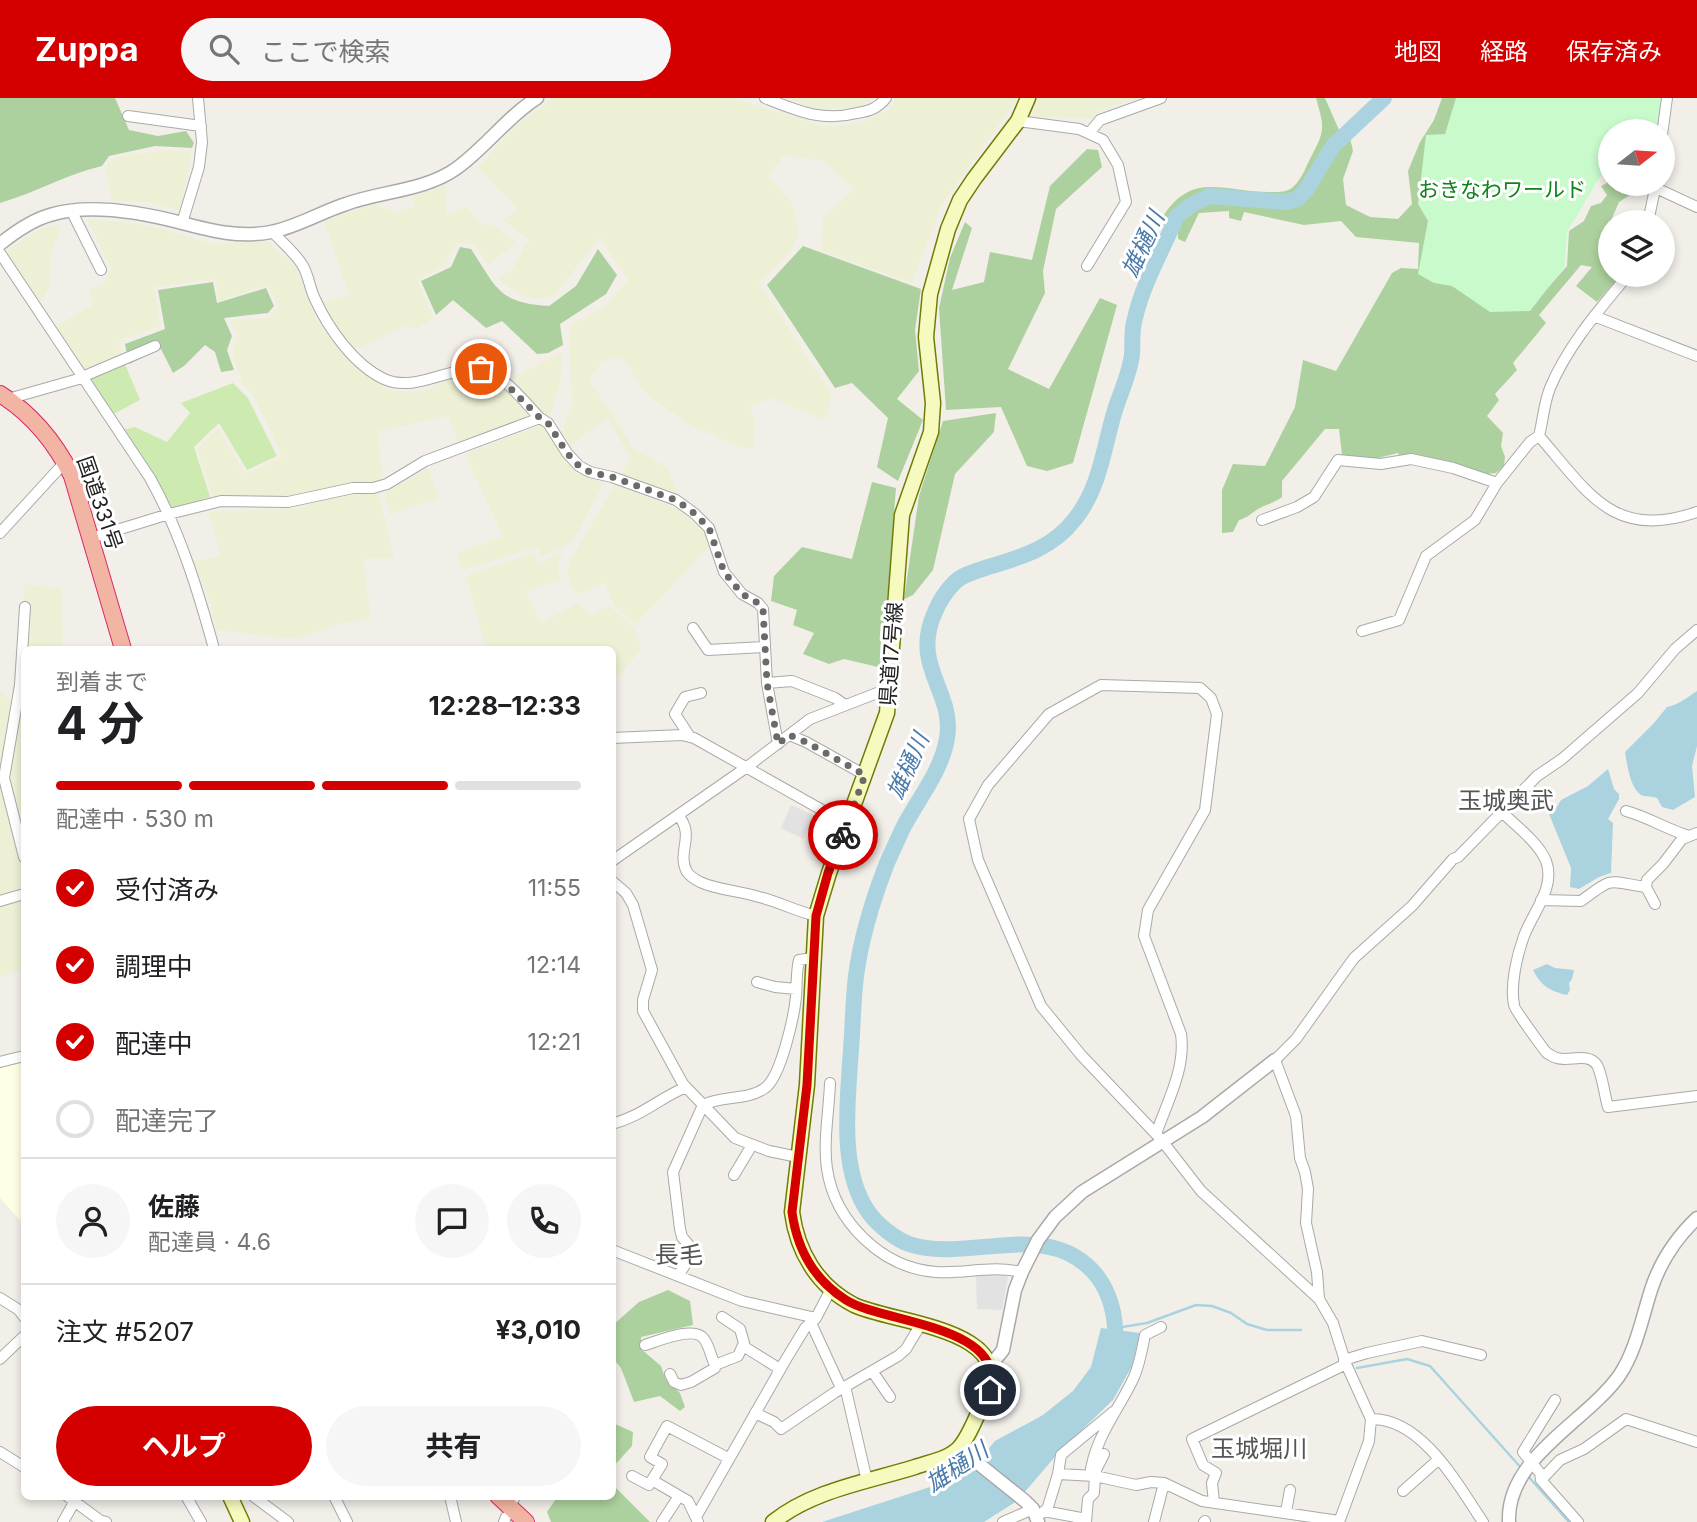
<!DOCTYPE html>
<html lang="ja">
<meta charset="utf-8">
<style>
body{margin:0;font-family:Inter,"Noto Sans JP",sans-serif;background:#f6f6f6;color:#202124;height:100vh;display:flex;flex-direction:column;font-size:26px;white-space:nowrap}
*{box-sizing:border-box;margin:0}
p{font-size:23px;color:#757577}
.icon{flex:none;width:38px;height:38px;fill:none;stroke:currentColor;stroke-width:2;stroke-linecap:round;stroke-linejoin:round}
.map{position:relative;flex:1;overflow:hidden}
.drawer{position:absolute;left:21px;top:548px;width:595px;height:854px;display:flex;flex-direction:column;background:#fff;border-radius:10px;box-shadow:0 4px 10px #0003}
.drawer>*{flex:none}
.needle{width:46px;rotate:73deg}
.tools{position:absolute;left:1598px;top:21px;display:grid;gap:14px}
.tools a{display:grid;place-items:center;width:77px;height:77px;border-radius:50%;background:#fff;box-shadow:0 4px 10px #0003;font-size:35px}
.pin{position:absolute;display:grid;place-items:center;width:60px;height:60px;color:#fff;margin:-30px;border:4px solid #fff;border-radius:50%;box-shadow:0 2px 7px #0007}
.courier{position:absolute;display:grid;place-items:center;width:70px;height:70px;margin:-35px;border:5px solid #d40000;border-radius:50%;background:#fff;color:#222;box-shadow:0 2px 9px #0007}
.head em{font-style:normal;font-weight:700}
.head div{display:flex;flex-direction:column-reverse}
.head{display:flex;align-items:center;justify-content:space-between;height:119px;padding:0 35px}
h1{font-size:46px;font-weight:700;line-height:52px}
.bar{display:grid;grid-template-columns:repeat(4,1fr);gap:10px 7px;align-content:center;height:84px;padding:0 35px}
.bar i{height:9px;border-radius:5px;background:#e0e0e0}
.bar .current{background:#d40000}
.bar p{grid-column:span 4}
.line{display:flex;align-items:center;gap:18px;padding:0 35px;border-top:2px solid #e0e0e0}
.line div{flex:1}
.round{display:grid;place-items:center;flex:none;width:74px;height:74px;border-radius:37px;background:#f6f6f6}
ol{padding:0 35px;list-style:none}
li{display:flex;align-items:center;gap:21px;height:77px}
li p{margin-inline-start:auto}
li .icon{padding:7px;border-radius:50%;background:#d40000;color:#fff;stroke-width:4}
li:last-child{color:#757577}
li i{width:38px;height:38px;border:4px solid #e0e0e0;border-radius:50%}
.cta{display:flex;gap:14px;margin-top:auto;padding:14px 35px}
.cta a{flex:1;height:80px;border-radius:42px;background:#d40000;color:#fff;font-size:28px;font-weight:700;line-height:80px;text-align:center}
.cta a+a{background:#f6f6f6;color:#202124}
header{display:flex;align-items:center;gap:42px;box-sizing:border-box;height:98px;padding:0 35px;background:#d40000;color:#fff}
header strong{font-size:33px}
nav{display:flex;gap:38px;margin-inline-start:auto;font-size:24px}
.search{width:490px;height:63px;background:#f6f6f6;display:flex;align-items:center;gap:18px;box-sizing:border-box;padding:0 24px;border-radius:38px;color:#757577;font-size:26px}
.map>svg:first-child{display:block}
.education{fill:#ffffe5}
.farmland{fill:#eef0d5}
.grass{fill:#cdebb0}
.forest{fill:#add19e}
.park{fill:#c8facc}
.parking{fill:#e2e2e2}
.water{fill:#aad3df}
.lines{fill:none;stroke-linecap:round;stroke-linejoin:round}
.stream{stroke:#aad3df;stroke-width:2.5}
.river{stroke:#aad3df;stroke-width:16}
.minor-casing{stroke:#a9a9a9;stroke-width:12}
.tertiary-casing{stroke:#a9a9a9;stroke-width:15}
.secondary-casing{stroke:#707d05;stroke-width:17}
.trunk-casing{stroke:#dc2a67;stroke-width:18}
.minor{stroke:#fff;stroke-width:10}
.tertiary{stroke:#fff;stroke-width:12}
.secondary{stroke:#f7fabf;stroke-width:14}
.trunk{stroke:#f2b4a3;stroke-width:16}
.done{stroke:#6b6a68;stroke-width:7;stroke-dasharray:0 12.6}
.route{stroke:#d40000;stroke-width:9}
.labels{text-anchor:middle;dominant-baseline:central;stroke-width:6;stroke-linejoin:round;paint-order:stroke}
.park-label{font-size:21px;fill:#0c8416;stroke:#fff}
.street-label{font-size:21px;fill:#222;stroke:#fff}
.water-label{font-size:23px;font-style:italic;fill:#4a7aab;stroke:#fff}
.quarter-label{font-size:24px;fill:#555;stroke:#fff}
</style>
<header>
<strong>Zuppa</strong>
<div class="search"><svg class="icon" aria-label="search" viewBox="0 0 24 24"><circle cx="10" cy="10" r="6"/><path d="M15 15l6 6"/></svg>ここで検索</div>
<nav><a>地図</a><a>経路</a><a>保存済み</a></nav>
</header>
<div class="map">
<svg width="1697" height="1424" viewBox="0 0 1697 1424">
<rect width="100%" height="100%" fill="#f2efe9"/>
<path class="education" d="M24,963V1127L0,1100V969Z"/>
<path class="farmland" d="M554,0H733L824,28L859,26L891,10L895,0H1018L941,108L912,185L822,153L823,119L854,91L823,63L784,57L768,78L793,106L798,137L788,157L759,184L832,297L825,322L772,300L750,309L755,326L753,352L736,348L687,325L645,295L622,258L601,264L589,282L617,323L632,350L667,369L677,395L621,378L630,359L608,320L569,348L561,335L572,305L569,228L607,207L628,182L600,140L553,199L528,200L497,182L513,170L529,142L503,122L517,111L478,69L516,27Z
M786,0H877L860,9L821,13Z
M1038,0H1139L1100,13L1091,21L1032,18Z
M162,52L192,53L180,113L148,104L112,103L106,70L108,64L115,60Z
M445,88L447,117L468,109L478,124L494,128L516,144L488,168L475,147L457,145L446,167L417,182L434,220L414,232L406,227L355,252L333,230L320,205L349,197L324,123L373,106L396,114L413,109V99Z
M88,122L128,124L167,132L213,146L268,144L296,169L317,223L344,258L388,293H423L462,276L480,274L496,284L534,319L458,347L449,318L378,333L382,383L352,386L272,400H213L197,351L218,330L245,376L281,359L272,335L255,301L243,287L232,254L238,237L230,222L269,220L279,210L268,187L219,203L216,181L154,189L161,228L118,243L122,256L83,271L54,229L93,207L88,191L102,188L111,171Z
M62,127L51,157L50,188L39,206L6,153L42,130Z
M562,254L561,282L550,318H545L511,280Z
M541,327L576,375L604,385L572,444L541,459L538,449L462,472L458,454L503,439L465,356Z
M428,370L439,400L390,416L384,396Z
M614,388L680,411L702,431L710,448L635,527L613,507L605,485L578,496L571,488L567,472L573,458Z
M351,395L379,396L394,460L363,461L371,520L338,526L294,541L216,532L210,502L193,464L221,457L208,414L296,410Z
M564,453L557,466L561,481L526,493L541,525L577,505L593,517L609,507L634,531L642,550L613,586L612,551H482L485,545L466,478L534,455L538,466Z
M24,486L61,491L63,536L61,551H24V875L15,873L0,879V593L20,611Z"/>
<path class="grass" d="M125,266L140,302L112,317L90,281Z
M233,285L248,300L277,358L247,372L219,325L194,349L210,399L172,410L122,332L135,329L167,344L190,315L181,305Z"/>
<path class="forest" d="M0,0H115L129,32L158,38L186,33L194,45L192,50L155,48L109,58L102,68C67,76 35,95 0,105Z
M1316,0H1325L1339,32L1350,40L1353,53L1343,81L1346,107L1370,119L1398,121L1412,106L1408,73L1420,44L1434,22L1442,0H1516L1529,211L1567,168L1569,133L1584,123L1591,108L1601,105L1607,97L1601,88L1607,85L1610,70V86H1641L1638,92L1619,104L1606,134L1610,136V177H1617L1615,183L1597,204L1576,188L1592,169L1581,167L1539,217L1546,225L1513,265L1517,272L1495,296L1499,302L1487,318L1503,335L1501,348L1505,359L1504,368L1496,375L1486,376L1458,366L1400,359L1398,355L1374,361L1342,357L1339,331H1325L1282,383V399C1274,405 1267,406 1260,410C1252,414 1248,420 1239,422L1233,434L1222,435V392L1233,366L1265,368L1295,309L1303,262L1336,273L1392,175L1401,170L1418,171L1419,145L1356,139L1341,123L1304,127L1244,114L1241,123L1229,120V113L1199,115L1185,144L1178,141V127L1191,103L1181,106L1165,127H1158C1189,69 1223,95 1272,94C1280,94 1287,94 1293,89C1301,82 1305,71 1310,61C1325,33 1325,31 1316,0Z
M1087,51L1098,52L1102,69L1056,111L1043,173L1045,195L1008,271L1049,291L1100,200L1117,207L1073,365L1047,373L1027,368L1001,309L946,312L939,210L950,160L965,124L972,130L952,192L984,184L990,154L1032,162L1050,88Z
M803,148L921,191L915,232L919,273L897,301L923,322L898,383L877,369L888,320L852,285L835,290L767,187Z
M460,149L471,151C497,190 498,205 549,208L576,188L598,151L617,177L606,196L560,226L563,247L548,255L537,256L502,223L486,230L453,202L436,217L421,183L451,169Z
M213,184L217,205L266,190L274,208L268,215L224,220L232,238L227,252L234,272L221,274L215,254L205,247L184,268L173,275L161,251L129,266L125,246L165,231L158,192Z
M996,315L994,334L955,376L933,472L913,497L904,501L919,398L943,323Z
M872,384L896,390L882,570L844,561L829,566L803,556L814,535L793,527L797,512L771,503L774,478L802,449L852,461Z
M668,1192L690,1203L693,1227L641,1239V1251L661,1268L666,1282L680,1295L685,1309L680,1313L660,1298L634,1304L621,1270L613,1260V1227L639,1204Z
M613,1325L633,1334L632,1348L613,1369Z
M613,1387L650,1424H551L547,1414L558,1398H612Z"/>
<path class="park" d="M1456,0H1666L1661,33H1610V62L1567,134L1565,168L1530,213L1490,214L1452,188L1434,185L1418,176L1428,123L1418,106L1426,37L1445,36Z"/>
<path class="parking" d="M791,707L814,717L803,741L781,730Z
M976,1177H1001L1008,1179L1002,1212L977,1211Z"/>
<path class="water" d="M1697,593V648L1692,668L1695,699L1673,712L1662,709L1657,700C1652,698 1645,699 1641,697C1630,690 1627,666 1625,654L1654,625L1667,609C1678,607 1688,599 1697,593Z
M1608,671L1614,691L1619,696V701L1608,721L1613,725L1611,775L1599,779L1579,791L1570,789L1571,770L1549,716L1553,715L1561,702L1588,688Z
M1547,866L1555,870L1574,872L1572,881L1569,885L1570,892L1567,897C1550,893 1541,888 1533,872Z
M1101,1230L1140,1235L1132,1268L1113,1302L1060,1353L1017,1403L984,1424H822L967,1377L995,1343L1043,1317L1073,1293L1091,1269Z"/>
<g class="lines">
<path class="stream" d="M1116,1230L1147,1225L1196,1207L1212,1208L1231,1215L1247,1226L1267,1232H1301
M1357,1270L1407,1261L1430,1268L1523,1372
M1527,1377L1569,1424"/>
<path class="river" d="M1115,1254C1117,1228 1113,1199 1097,1178C1049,1118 968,1166 909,1146C895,1141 878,1127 869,1115C838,1072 848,1001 851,951C853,927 853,902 856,878C861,840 873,801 887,765C892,754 897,743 902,732C917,702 942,673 947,640C955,594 910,568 935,514C939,504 947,492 955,484C963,476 977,473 988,469C1022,459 1053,450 1075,421C1099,391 1103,354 1113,319C1118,299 1130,277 1132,256C1133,243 1131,233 1135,220C1143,185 1163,151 1177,118L1190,108L1209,98L1273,103L1286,104L1297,101L1306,92L1333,48L1384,0"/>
<defs>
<path id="minor" d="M765,0C798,13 822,24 857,15C870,13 878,10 886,0
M128,18L201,28
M1018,23L1079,31L1103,42L1118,67L1126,104L1087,168
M1090,34L1100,22L1161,0
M1662,37L1667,0
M1656,90L1697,109
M72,114L101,172
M1648,124L1656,86
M182,125L199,69L202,44L198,0
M273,134C282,145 298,157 304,170C309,180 310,191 315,201C328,230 354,267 384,281C422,298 462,255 498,279C514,289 527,307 540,320L548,325L567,355L579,368L590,374L612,379L676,402L694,415L709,430L724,474L742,496L758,505L763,511L767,585L778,646
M0,155L150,380C180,434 198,492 214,551
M1594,218L1697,258
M82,279L155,248
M8,301L82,280
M1539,338C1588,394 1613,443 1697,414
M1262,422L1297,409L1314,399L1338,362L1381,366L1411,361L1453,370L1497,385
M0,435L65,364
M91,440L169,416L221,403L288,404L353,390H373L387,386L425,363L540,320
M693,530L708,552L764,549
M1362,533L1399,522L1426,458L1475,422L1497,385L1530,344L1539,338C1543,322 1544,305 1550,290C1568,247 1599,212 1628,177
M767,585L792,583L835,600L845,607
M789,637L806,644L865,677
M690,639L675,616L685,599L701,595
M612,640L682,637L694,640L847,726
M1626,713C1648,719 1666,731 1689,738
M1503,715C1517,729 1538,744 1546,763C1556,789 1533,814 1524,838C1517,857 1510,887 1514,907C1514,911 1544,952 1547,955C1550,957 1553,959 1557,960C1569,964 1588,954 1597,967C1602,976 1605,999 1608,1009L1697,998
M678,717C696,738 676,754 687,774C690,778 696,782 700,784C717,792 741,793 759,799C779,804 796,813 816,818
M24,759L4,680L20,587L25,509
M612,763L747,669L810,621L890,590
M612,783L626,795L633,807L652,872L643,902V913L683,986L735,1040L769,1053L798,1059
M1646,789L1647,782L1663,766L1682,741L1697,735
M1541,802L1581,803C1615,778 1605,783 1646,789L1655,806
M0,803L24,796
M757,884L775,889L796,891
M0,964L24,958
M830,985C829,1013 823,1044 827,1071C835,1124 882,1170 936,1174C967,1176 989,1167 1022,1174
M612,1026C642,1018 658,1001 686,989
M1156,1036C1167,1004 1186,971 1181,936L1144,838L1148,812L1205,712L1217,616L1211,600L1200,590L1101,587L1049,616L988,687L969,721L978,762L1041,908L1081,957L1156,1036L1163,1044L1201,1093L1319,1201L1333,1225L1346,1266L1371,1321L1369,1343L1339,1424
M734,1077L752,1047
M612,1152L742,1203L816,1220
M678,1178L694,1153L682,1139L680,1131L673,1074L703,1007C722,997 747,1003 765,990C781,979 794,918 796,899C797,887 796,874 799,862L813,860
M0,1200L19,1212L24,1219
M1319,1201L1317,1174L1306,1125L1308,1091L1305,1074L1300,1060L1296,1018L1275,962L1296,941L1354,860L1412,808L1453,761L1458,759L1537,678L1562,661L1638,595L1675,551L1697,532
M811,1225L841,1290
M645,1247C658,1243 695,1227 704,1241C709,1247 711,1259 715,1267
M743,1248L780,1271
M0,1261L24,1238
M1344,1262L1367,1255L1422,1243L1481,1257
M872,1273L890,1299
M670,1276L674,1284L681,1287L691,1284L715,1270V1267L738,1258L744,1245L740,1231L722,1219
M845,1288L867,1383
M1555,1302L1523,1354L1540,1375L1541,1382L1578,1424
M755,1315L774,1324L781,1331L834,1295L898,1258L906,1251L921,1226
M1371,1321C1422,1320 1458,1387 1483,1424
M0,1354L24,1369
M1058,1376L1061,1357L1113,1314
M632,1378L649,1387L662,1366L650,1359L667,1328L728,1360
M1090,1378C1094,1340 1119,1312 1134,1279C1140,1265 1142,1251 1145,1237L1161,1229
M1093,1378L1104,1356
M652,1382L688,1403L698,1424
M1541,1382L1560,1362L1584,1351L1626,1321L1697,1344
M1403,1393L1439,1361
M67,1398L101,1423L106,1424
M186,1398L201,1424
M253,1398L288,1424
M334,1398L347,1424
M450,1398L456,1424
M514,1401L515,1398
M1214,1404L1212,1385L1216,1375L1203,1367L1192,1341L1346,1266
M1044,1413L1086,1421
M1286,1414L1290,1392
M1037,1418L1047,1412L1058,1376L1095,1378L1136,1387L1151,1384L1164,1385L1202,1403L1339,1423
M696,1419L785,1263L805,1230L816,1220L831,1191
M63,1424L77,1399
M504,1424L506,1419
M662,1424L679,1398
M1003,1424L1033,1411
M1086,1424L1088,1401L1094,1395L1095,1378
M1154,1424L1164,1385
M1204,1424L1205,1423"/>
<path id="tertiary" d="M0,146C15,134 32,122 50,117C89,105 144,115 182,125C212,133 240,140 271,134C297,129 321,114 346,106C382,93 425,93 457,70C486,49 507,19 537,0
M988,1264L995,1262L1003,1252L1015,1192L1022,1174L1038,1142L1055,1119L1082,1094L1202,1019L1275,962
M959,1350L1025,1403L1033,1411L1038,1424
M1509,1424C1506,1360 1585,1325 1619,1278C1636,1253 1642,1220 1651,1192C1660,1164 1676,1140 1697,1120"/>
<path id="secondary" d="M230,1398L242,1424
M773,1424C813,1392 867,1384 915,1369C929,1364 949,1361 959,1350C970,1338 976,1318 984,1303C1023,1230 894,1226 854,1207C817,1188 797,1153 792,1114L807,987L816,818L829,775L887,615L902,417L931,334L933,305L926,239L930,196L948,131L960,102L974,81L1018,23L1028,0"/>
<path id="trunk" d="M0,296C32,316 55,344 72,378L123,551
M498,1398L526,1424"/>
</defs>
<use href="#minor" class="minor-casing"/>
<use href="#tertiary" class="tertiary-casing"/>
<use href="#secondary" class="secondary-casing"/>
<use href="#trunk" class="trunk-casing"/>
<use href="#minor" class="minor"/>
<use href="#tertiary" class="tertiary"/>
<use href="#secondary" class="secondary"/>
<use href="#trunk" class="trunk"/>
</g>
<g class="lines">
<path class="done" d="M481,271L499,279L540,320L548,325L567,355L579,368L590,374L612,379L676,402L694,415L709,430L724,474L742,496L758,505L763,511L767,585L778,646L789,637L806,644L865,677L843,737"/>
<path class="route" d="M843,737L828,775L816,818L807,987L792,1114C797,1151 813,1181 846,1202C882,1225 1007,1227 990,1292"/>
</g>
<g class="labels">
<g class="park-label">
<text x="1502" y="91">おきなわワールド</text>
</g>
<g class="street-label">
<text transform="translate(100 405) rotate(71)">国道331号</text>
<text transform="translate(891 556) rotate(-86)">県道17号線</text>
</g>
<g class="water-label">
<text transform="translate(1143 146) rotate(-65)">雄樋川</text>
<text transform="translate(908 668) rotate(-66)">雄樋川</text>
<text transform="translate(957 1369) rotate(-34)">雄樋川</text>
</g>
<g class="quarter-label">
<text x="1506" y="702">玉城奥武</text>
<text x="679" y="1156">長毛</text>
<text x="1259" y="1350">玉城堀川</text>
</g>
</g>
</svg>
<div class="tools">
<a><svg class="needle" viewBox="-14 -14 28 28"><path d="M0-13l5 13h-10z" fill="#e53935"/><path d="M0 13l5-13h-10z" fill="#757577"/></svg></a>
<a><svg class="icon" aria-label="layers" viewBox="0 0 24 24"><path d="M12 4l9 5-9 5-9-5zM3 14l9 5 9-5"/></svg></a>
</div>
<div class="pin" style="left:481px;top:271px;background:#ea580c"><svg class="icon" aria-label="bag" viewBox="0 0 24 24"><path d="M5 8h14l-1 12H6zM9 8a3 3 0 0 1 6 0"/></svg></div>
<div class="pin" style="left:990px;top:1292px;background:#1f2937"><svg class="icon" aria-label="home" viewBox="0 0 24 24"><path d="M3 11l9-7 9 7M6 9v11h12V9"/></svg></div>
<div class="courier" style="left:843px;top:737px"><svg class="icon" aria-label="bike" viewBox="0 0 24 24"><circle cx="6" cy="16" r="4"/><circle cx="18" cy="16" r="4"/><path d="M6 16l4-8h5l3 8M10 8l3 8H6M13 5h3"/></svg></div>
<section class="drawer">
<div class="head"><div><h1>4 分</h1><p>到着まで</p></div><em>12:28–12:33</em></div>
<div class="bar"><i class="current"></i><i class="current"></i><i class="current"></i><i></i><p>配達中 · 530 m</p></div>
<ol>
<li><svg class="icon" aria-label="check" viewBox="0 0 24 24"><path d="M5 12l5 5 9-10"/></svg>受付済み<p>11:55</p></li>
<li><svg class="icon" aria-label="check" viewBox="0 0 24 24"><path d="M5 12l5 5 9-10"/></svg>調理中<p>12:14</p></li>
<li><svg class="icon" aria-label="check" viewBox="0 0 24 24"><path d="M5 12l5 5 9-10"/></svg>配達中<p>12:21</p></li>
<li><i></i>配達完了</li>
</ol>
<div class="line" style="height:126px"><a class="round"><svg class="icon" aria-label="person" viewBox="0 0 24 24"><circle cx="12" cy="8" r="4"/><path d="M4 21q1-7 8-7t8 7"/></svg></a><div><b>佐藤</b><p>配達員 · 4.6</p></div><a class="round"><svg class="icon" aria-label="chat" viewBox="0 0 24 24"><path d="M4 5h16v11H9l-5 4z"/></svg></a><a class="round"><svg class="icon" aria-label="phone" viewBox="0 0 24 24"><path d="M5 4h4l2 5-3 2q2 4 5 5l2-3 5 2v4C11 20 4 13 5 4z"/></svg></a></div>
<div class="line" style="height:91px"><div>注文 #5207</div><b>¥3,010</b></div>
<div class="cta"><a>ヘルプ</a><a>共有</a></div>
</section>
</div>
